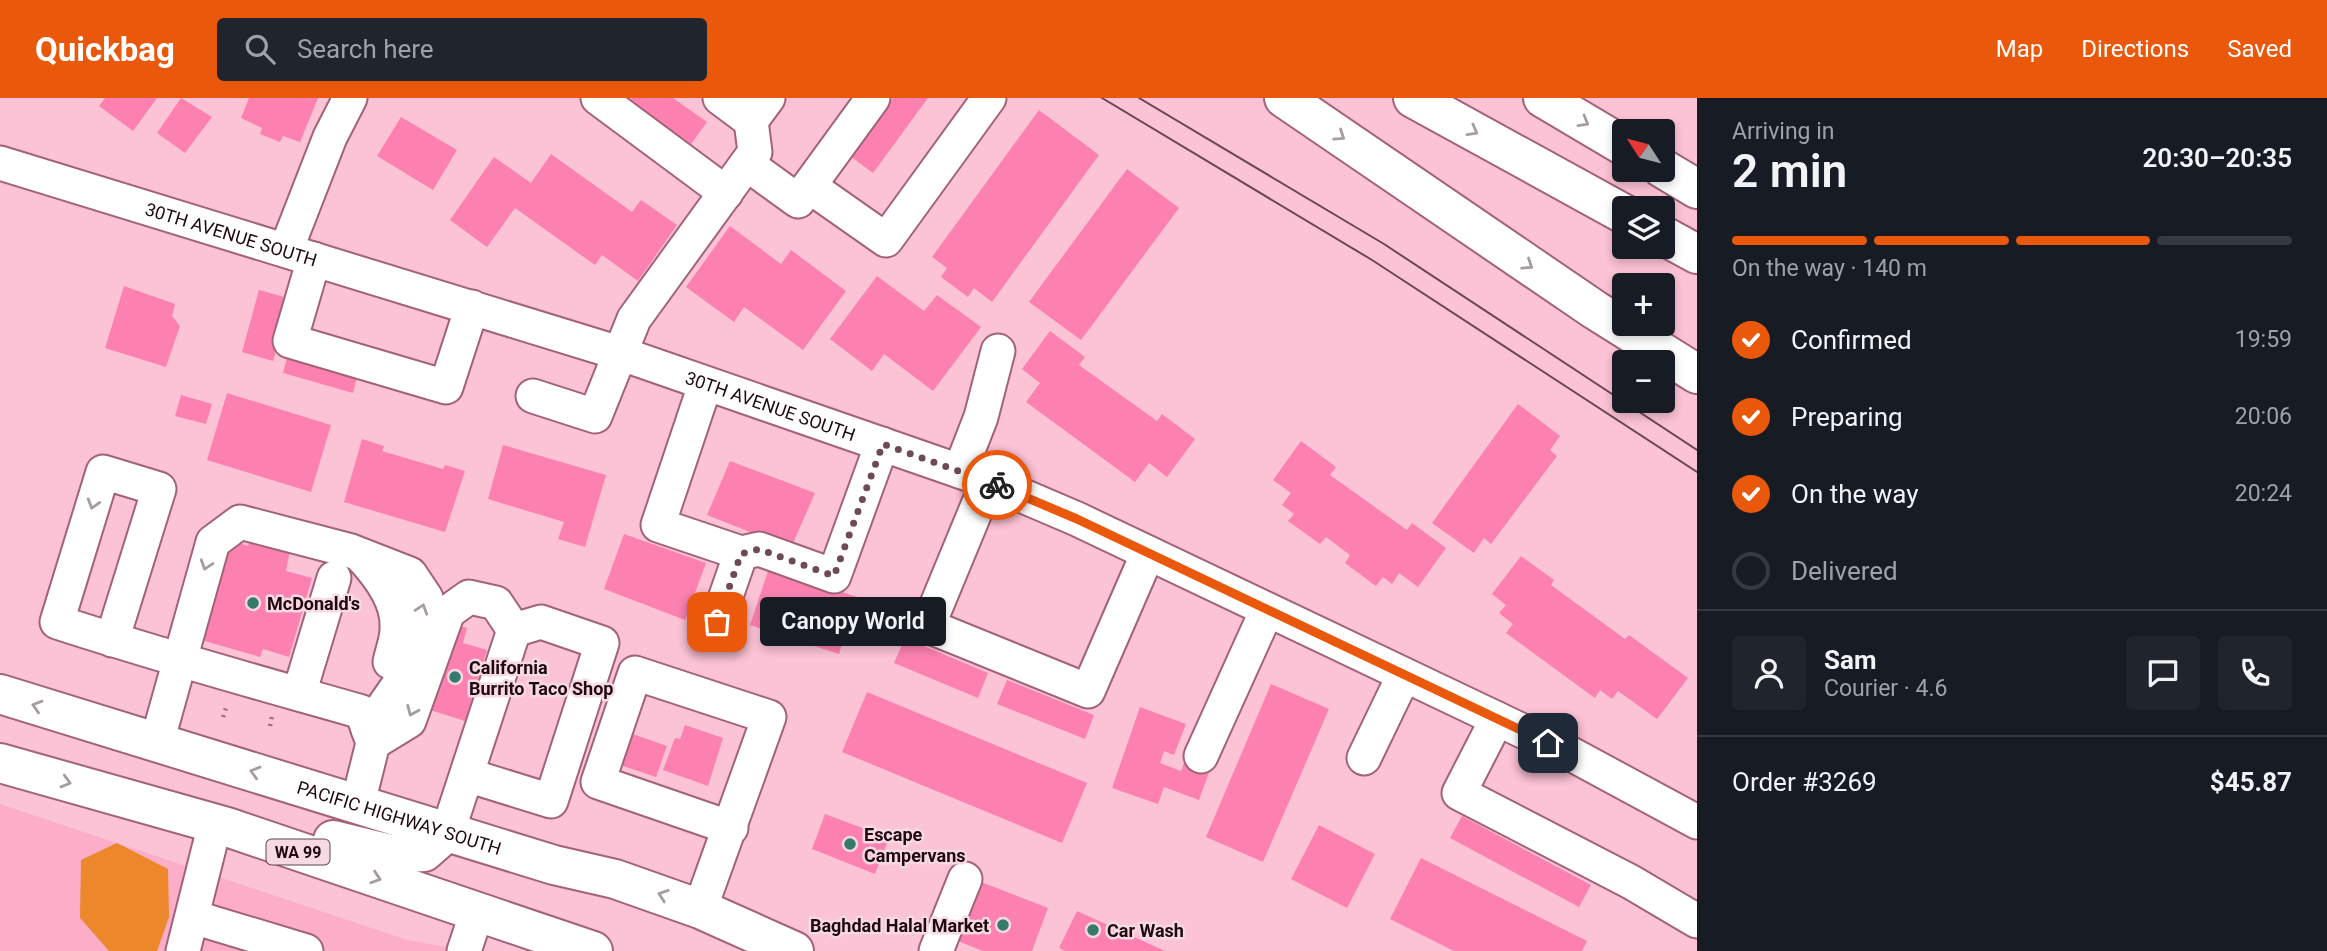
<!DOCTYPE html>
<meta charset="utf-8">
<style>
body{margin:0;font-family:Roboto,sans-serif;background:#20242c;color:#f1f3f6;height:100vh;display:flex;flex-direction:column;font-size:26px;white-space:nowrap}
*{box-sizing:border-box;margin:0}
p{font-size:23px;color:#9ea1a6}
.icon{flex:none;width:38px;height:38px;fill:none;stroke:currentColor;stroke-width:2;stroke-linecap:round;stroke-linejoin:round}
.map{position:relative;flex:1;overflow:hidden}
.panel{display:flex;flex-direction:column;background:#171b24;width:630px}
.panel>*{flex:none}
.needle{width:46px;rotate:306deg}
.buttons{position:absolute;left:1612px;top:21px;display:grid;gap:14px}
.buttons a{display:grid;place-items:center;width:63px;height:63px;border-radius:7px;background:#171b24;box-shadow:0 4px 10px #0003;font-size:35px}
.pin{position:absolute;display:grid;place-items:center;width:60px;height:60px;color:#fff;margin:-30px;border-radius:14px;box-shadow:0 4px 10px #0006}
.courier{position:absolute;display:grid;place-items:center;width:70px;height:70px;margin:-35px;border:5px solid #ea580c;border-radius:50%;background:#fff;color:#222;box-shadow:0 2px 9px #0007}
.bubble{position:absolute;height:49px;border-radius:7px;background:#171b24;box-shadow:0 4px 10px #0003;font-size:23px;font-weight:600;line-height:49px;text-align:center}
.head em{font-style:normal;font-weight:600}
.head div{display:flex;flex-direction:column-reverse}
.head{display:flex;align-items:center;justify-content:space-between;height:119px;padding:0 35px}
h1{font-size:46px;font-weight:600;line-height:52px}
.bar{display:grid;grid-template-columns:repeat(4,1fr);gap:10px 7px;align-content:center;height:84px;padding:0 35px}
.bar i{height:9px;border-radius:5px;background:#363941}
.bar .on{background:#ea580c}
.bar p{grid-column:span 4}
.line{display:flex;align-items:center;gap:18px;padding:0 35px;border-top:2px solid #363941}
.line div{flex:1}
.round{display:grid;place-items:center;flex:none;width:74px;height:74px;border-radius:7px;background:#20242c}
ol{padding:0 35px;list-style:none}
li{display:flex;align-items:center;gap:21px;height:77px}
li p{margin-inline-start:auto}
li .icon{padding:7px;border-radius:50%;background:#ea580c;color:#fff;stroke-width:4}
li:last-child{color:#9ea1a6}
li i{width:38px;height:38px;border:4px solid #363941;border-radius:50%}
header{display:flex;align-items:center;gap:42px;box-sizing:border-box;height:98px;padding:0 35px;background:#ea580c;color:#fff}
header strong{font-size:33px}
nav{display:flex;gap:38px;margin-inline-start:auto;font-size:24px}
.search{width:490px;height:63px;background:#20242c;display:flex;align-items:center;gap:18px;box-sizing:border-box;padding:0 24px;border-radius:7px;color:#9ea1a6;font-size:26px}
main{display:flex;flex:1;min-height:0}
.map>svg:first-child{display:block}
.built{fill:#fcaec8}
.forest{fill:#ec872b}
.building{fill:#fc81b0}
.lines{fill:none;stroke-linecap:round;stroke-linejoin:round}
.minor-casing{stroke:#a26278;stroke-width:37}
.major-casing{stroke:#a26278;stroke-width:42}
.highway-casing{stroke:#a26278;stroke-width:42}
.path{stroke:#9a6f7d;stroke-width:4.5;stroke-dasharray:2 5;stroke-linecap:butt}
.minor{stroke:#fff;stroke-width:33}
.major{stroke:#fff;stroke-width:38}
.highway{stroke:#fff;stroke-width:38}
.tram{stroke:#6b4754;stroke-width:2}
.oneway{stroke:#a69da0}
.done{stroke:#6e4a56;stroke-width:7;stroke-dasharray:0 12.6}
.route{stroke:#ea580c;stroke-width:9}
.poi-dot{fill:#37796b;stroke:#f6d9e2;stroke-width:2.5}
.labels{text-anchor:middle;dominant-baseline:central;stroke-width:5;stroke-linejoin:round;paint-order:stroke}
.shield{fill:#f6d9e2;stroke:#614750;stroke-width:2}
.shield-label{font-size:16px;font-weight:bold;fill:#210912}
.street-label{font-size:18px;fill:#210912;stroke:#f6d9e2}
.poi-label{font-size:18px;font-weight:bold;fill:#210912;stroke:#f6d9e2;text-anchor:start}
</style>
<header>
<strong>Quickbag</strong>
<div class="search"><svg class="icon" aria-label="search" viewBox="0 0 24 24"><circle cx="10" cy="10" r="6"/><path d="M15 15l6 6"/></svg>Search here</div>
<nav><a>Map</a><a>Directions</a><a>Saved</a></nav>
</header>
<main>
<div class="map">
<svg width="1697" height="853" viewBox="0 0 1697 853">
<rect width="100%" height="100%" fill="#fcc2d5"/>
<path class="built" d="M0,706L407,842L470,853H0Z"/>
<path class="forest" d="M117,745L168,771L169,819L157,853H109L80,820L81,762Z"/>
<path class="building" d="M105,0H157L133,33L99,8Z
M181,0L212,19L185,55L157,35Z
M249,0H318L300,44L283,38L280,44L260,36L262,30L241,20Z
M632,0H673L707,24L691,46L630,3Z
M893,0H928L873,75L850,58Z
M1039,12L1099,57L992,204L974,190L968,199L941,179L947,170L932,159Z
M401,19L457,52L433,92L377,58Z
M551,56L632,114L641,102L677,127L638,183L602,157L595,167L515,110L487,149L450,122L494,59L531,85Z
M1127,71L1179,110L1081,242L1029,204Z
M730,128L781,166L791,152L846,193L803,252L744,209L734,224L686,189Z
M877,178L924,213L937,197L981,229L933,293L884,256L872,273L830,241Z
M124,188L175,206L172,218L180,228L166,269L105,250Z
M259,192L291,201L273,263L242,254Z
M1050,233L1085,259L1079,267L1157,323L1162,316L1195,341L1167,379L1149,365L1135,384L1026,304L1040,285L1022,271Z
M289,252L359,271L353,295L283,275Z
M227,295L331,327L311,394L207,362Z
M181,297L212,306L206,326L175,318Z
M1518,306L1560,338L1550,352L1557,358L1491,446L1484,440L1474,455L1432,425Z
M362,341L384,348L382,353L443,371L445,367L465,373L445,434L344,404Z
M1301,343L1336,369L1330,377L1407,432L1412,425L1446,450L1418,489L1399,475L1392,486L1383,479L1376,488L1345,465L1350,457L1326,439L1320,446L1288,423L1294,416L1282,407L1291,395L1273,382Z
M503,347L606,377L585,449L558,441L564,424L488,401Z
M730,363L815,395L791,450L707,417Z
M252,436L291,447L286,473L312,480L289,559L263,551L260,559L201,542L213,462L225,466L232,443L248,448Z
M624,436L706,465L685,522L604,491Z
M1521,458L1554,482L1551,487L1625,541L1629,537L1688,580L1657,621L1618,593L1612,601L1600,592L1595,600L1506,535L1513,526L1499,515L1506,507L1492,496Z
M769,470L857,499L839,556L750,527Z
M457,527L467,530L463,545L487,552L465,623L430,612Z
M905,540L988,575L978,600L894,565Z
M1007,582L1094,617L1085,641L997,606Z
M1271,586L1329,611L1263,764L1206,739Z
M867,594L1087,685L1062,745L842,654Z
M1140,609L1186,626L1174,657L1164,653L1160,665L1181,673L1186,660L1211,669L1199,702L1164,689L1158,706L1112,690Z
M685,627L723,640L708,688L663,672L675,640L680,641Z
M627,634L667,648L656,679L617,666Z
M825,716L889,740L875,776L812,751Z
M1462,718L1591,787L1579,809L1450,740Z
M1319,727L1375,756L1347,810L1291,781Z
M1421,760L1587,843L1582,853H1454L1390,821Z
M981,784L1048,810L1032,853H983L958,843Z
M1077,813L1165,853H1065L1059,850Z"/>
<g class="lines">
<defs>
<g id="minor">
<path d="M598,0L726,95"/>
<path d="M720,0L751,23"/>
<path id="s1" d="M0,65L619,255L988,383L1077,421L1573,657L1697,724"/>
<path d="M747,66L798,103L873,0"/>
<path d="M809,88L886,142L989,0"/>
<path d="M286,152L330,39L350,0"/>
<path d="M314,161L290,243L446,289L472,209"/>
<path d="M705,287L658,427L741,455L759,451L834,478L882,346"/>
<path d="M533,298L595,318L634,221L755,54L751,23L768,0"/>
<path d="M960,373L981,319L998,253"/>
<path d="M988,383L928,528L1088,593L1148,455"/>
<path d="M360,457C378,476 399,504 397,531C397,542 392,554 390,564"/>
<path d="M717,524L741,455"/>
<path d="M112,542L159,391L103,374L57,524C158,557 260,585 362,614L373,645L358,705"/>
<path d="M299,596L334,480"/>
<path d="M1497,621L1459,695L1631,784L1697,823"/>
<path d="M157,644L213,444L240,424L351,453L410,476L426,500L399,586L368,631"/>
<path d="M373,645L409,623L448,514L469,499L496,505L514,532"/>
<path d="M1201,658L1267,512"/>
<path d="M1364,660L1404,577"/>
<path d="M467,677L551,703L602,545L541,524L514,532"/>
<path d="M448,733L514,532"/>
<path d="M700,811L769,619L635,575L598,684L731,730"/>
<path d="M193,819L306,853"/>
<path d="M183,853L215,726"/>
<path d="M464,853L477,814"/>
<path d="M936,853L965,781"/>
</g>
<g id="major">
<path id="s2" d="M0,596L554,767L615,781L700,811L794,853"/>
<path d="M0,665L227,729L593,853"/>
<path d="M333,742L390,756L424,754L448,733"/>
</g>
<path id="highway" d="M1284,0L1595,212L1697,276
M1413,0L1624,116
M1543,0L1624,48
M1662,70L1697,91
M1662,137L1697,156"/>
</defs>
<use href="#minor" class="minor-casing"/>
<use href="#major" class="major-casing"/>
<use href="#highway" class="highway-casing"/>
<path class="path" d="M223,619L227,607
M270,628L272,618"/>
<use href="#minor" class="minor"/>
<use href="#major" class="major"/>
<use href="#highway" class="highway"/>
<path class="tram" d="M1102,0L1372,162L1697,374
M1139,0L1384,146L1697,352"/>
</g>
<defs><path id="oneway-chevron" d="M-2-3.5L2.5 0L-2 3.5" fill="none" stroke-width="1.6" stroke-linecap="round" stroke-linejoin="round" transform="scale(1.75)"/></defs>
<g class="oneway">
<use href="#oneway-chevron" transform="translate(1584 24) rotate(30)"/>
<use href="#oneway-chevron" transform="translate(1473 33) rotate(29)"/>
<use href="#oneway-chevron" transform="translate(1340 38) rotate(34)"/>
<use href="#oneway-chevron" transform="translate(1528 167) rotate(34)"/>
<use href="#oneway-chevron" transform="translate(93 406) rotate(107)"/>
<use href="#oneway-chevron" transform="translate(206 467) rotate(108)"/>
<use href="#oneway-chevron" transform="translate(422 511) rotate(-72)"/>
<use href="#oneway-chevron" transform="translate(37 608) rotate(-163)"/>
<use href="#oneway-chevron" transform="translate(412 613) rotate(113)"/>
<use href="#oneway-chevron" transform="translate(255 674) rotate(-163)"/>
<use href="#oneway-chevron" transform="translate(66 684) rotate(16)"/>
<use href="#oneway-chevron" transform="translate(376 780) rotate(18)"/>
<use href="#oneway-chevron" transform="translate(663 797) rotate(-161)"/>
</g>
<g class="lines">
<path class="done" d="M717,524L741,456L759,451L834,478L883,346L997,387"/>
<path class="route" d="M997,387L1077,421L1548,645"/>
</g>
<g class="poi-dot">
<circle cx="253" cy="505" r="7"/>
<circle cx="455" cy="579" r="7"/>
<circle cx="850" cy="746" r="7"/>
<circle cx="1003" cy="827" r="7"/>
<circle cx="1093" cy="832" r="7"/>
</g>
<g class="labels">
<rect class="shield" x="266.5" y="741.5" width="63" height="25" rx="5"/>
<g class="shield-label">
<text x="298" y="754">WA 99</text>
</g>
<g class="street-label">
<text stroke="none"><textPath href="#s1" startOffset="242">30TH AVENUE SOUTH</textPath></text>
<text stroke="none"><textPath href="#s1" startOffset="808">30TH AVENUE SOUTH</textPath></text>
<text stroke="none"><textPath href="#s2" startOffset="418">PACIFIC HIGHWAY SOUTH</textPath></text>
</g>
<g class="poi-label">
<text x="267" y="505">McDonald's</text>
<text x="469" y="569">California<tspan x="469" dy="21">Burrito Taco Shop</tspan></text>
<text x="864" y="736">Escape<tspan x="864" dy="21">Campervans</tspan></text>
<text x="989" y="827" text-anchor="end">Baghdad Halal Market</text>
<text x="1107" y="832">Car Wash</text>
</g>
</g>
</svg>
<div class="buttons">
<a><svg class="needle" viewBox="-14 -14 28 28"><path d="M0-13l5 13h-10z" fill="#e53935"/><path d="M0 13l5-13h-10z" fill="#9ea1a6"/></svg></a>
<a><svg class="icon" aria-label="layers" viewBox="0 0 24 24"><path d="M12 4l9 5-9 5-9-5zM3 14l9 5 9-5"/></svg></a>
<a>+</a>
<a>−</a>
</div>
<div class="pin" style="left:717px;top:524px;background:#ea580c"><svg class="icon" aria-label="bag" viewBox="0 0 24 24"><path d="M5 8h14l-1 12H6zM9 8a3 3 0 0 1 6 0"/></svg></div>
<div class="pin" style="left:1548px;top:645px;background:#1f2937"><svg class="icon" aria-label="home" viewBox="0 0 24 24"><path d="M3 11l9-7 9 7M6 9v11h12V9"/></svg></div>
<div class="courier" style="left:997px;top:387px"><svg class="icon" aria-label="bike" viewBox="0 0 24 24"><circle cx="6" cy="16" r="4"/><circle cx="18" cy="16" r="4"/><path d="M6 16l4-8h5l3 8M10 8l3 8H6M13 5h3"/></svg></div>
<div class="bubble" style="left:760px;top:499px;width:186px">Canopy World</div>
</div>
<section class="panel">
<div class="head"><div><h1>2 min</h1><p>Arriving in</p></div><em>20:30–20:35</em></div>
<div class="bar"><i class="on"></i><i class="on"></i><i class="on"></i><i></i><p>On the way · 140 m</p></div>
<ol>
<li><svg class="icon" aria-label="check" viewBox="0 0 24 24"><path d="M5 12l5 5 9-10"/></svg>Confirmed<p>19:59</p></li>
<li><svg class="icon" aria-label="check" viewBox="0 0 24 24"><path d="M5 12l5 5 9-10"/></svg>Preparing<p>20:06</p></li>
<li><svg class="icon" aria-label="check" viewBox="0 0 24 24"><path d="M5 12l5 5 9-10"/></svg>On the way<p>20:24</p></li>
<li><i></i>Delivered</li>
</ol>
<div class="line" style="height:126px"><a class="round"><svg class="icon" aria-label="person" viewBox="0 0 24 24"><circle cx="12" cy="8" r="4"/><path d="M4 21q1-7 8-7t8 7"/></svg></a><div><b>Sam</b><p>Courier · 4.6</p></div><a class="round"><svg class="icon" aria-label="chat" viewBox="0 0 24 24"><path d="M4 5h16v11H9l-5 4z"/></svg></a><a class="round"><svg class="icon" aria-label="phone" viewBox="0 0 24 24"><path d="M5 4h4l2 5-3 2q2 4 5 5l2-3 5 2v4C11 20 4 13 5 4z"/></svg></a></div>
<div class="line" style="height:91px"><div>Order #3269</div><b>$45.87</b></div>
</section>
</main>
